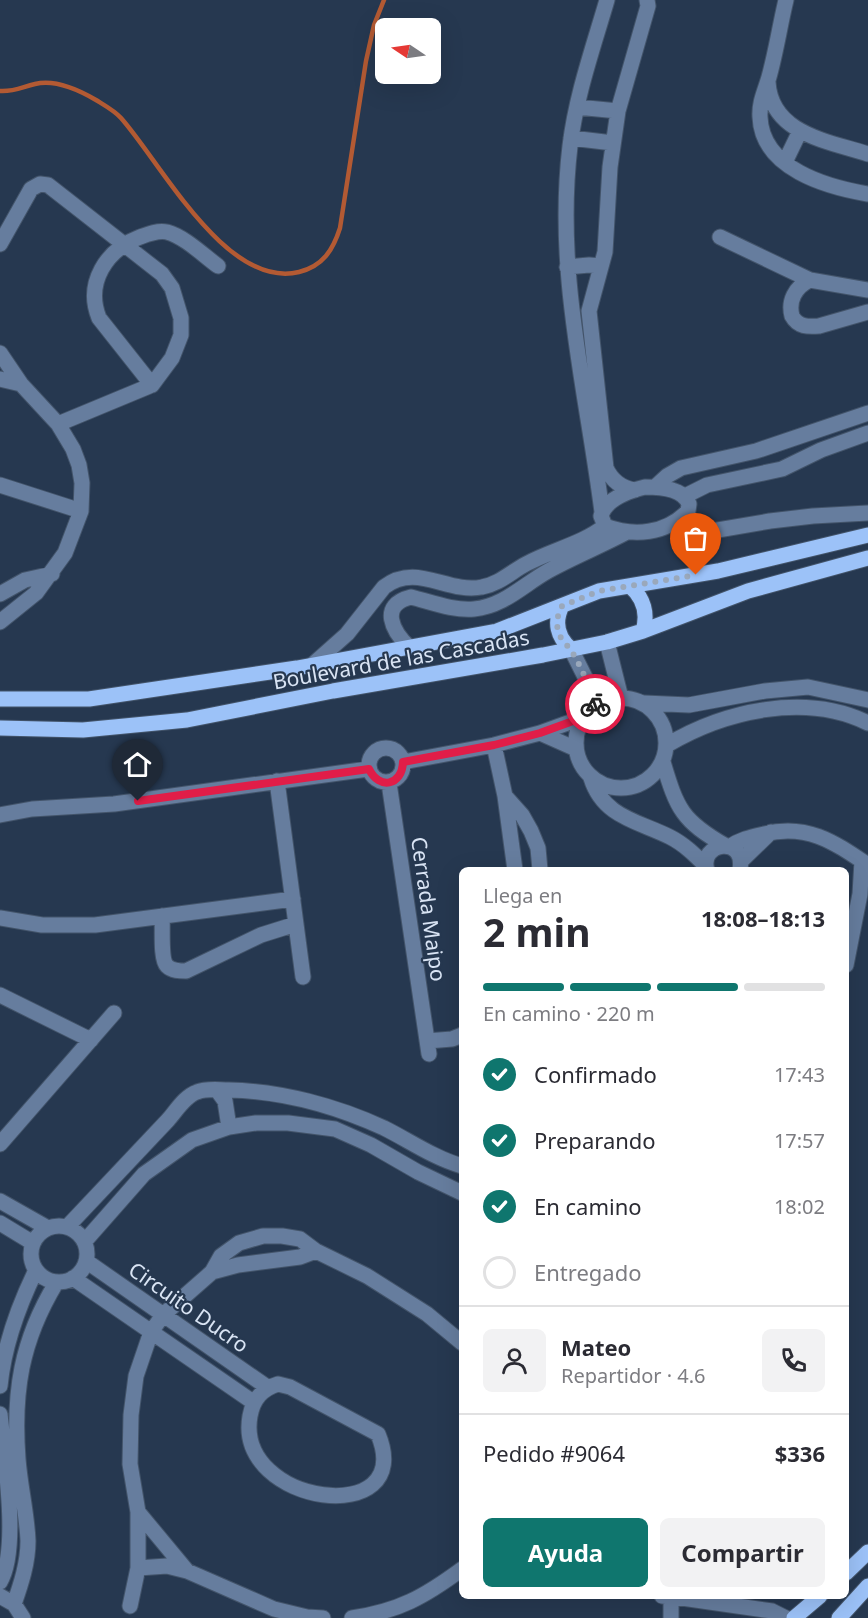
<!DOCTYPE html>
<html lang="es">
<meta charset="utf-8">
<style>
body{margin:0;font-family:"Noto Sans",sans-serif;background:#f2f2f3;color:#2b2b33;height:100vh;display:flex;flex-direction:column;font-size:22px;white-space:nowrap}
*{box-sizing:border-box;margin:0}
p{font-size:20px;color:#7c7c81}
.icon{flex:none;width:33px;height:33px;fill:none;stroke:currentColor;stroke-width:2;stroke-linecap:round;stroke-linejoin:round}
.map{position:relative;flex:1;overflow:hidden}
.sheet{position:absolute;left:459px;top:867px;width:390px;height:732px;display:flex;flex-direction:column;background:#fff;border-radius:9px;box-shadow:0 6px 24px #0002}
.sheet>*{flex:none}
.needle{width:39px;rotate:283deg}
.controls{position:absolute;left:375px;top:18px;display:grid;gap:12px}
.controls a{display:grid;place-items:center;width:66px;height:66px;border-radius:9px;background:#fff;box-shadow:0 6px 24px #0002;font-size:30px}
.pin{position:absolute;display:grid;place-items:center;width:51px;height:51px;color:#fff;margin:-62px -26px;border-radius:50% 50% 50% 0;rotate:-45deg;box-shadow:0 0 6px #0007}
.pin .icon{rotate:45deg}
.courier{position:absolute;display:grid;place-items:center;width:60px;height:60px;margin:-30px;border:4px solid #e11d48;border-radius:50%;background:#fff;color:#222;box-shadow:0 2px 8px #0007}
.head em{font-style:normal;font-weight:700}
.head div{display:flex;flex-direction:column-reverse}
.head{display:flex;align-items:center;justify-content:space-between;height:102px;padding:0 24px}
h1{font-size:39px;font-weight:700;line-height:45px}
.bar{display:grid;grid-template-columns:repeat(4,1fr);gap:9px 6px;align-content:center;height:72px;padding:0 24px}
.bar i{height:8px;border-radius:4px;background:#e1e1e2}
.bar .selected{background:#0f766e}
.bar p{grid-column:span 4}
.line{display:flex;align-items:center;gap:15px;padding:0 24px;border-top:2px solid #e1e1e2}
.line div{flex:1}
.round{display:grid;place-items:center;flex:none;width:63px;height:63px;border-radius:9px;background:#f2f2f3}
ol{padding:0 24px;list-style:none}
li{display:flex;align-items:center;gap:18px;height:66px}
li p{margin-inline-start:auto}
li .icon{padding:6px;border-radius:50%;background:#0f766e;color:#fff;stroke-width:4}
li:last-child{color:#7c7c81}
li i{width:33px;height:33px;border:3px solid #e1e1e2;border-radius:50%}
.button{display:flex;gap:12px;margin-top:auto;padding:12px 24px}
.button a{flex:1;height:69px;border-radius:9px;background:#0f766e;color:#fff;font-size:24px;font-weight:700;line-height:69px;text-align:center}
.button a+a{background:#f2f2f3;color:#2b2b33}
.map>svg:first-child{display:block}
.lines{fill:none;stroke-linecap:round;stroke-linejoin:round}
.stream{stroke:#b35a33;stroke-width:4.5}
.minor-casing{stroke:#43546a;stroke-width:17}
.major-casing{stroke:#43546a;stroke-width:17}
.minor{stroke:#667d9e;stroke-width:15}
.major{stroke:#9cc2f8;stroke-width:15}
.done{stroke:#9aa8bb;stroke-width:6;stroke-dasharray:0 10.8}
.route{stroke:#e11d48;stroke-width:8}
.labels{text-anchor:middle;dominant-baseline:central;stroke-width:4.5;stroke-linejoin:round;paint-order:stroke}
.street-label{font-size:21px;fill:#d9e4f4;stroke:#263850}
</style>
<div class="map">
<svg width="868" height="1618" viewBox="0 0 868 1618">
<rect width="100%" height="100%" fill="#263850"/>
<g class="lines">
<path class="stream" d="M0,91C14,92 22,87 35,84C55,79 79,90 96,100C104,105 115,111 121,118C161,163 227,290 299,272C323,266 333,250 340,228L366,61L374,25L384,0"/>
<defs>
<path id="minor" d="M786,0C780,25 776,52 769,77C765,91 759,102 760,117C762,169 827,187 868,194
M768,82C771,134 828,141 868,154
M577,107L618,111
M571,138L613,143
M785,162L800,131
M720,237L810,280L868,290
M0,244L31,189L40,184L48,185L162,274L172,288L181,318V335L172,358L152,385L58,424
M567,267L589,265L601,266
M810,280C795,287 788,301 792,316C798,327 808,327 819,326L868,312
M0,353L21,384L58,424L73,449L79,465L82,483L81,511L65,553L36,593L0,622
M0,379L21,384
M152,385L99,318C85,283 106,250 140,237C148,234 158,230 167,232C185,237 203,255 218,266
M0,485L81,511
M645,487C660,487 683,488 689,504L688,511C666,534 634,537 605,526L601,516C606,498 629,491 645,487Z
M655,487L667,476L681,468L756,451L868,413
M635,490C621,488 612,481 606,468L589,311L605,252L610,167L618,111L648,6L647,0
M685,496L707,485L782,469L821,450L868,433
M602,512C586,387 555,272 570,146C576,96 593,48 607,0
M681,517L689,526L706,532L770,521L813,516L868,513
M0,594L25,580L52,574
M607,642L621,698
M409,647C393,632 378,605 411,597C431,602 454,611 474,609C504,606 523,585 548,571C573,557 601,546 627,532
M571,649L587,681L596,705
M311,666L347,634L384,587C417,562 447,594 482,587C499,584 511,572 526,564C552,550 582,544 605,526
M576 743a45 45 0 1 1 90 0a45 45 0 1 1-90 0Z
M644,703L689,705L765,691L808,687L868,700
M540,733L576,749
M494,745L505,796L522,815L531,831L538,848L540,870
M667,745C724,711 805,692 868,723
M369 765a17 17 0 1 1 34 0a17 17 0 1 1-34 0Z
M403,762L494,745L540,733L584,717
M663,762C677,809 682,821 726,846
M591,778C603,817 638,821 670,837C684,844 695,855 706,866
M277,781L303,977
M389,783L429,1054
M505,796L515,870
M0,815L32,809L114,804L368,769
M729,847C741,839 751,837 764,834C807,823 834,842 868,865
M741,861L771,832
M707,870C698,843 746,834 740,870
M162,916C163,927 160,959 167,966C172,971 180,971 186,971L261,935L296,924
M0,918L42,925H95L293,899
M846,965L860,894L862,861
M0,995L91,1040
M427,1041L452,1039L462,1035
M217,1090L225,1101L229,1127
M0,1144L114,1013
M0,1201L46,1227
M0,1223L33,1243
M31 1254a28 28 0 1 1 56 0a28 28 0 1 1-56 0Z
M67,1227L168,1120C176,1111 185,1096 197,1092C207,1088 218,1090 229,1090C281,1091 336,1106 384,1128C410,1141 434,1158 462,1166
M85,1241L144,1174L192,1140L229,1127L256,1123H288L335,1129L371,1145L418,1172L462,1193
M86,1261L267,1387
M212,1272L238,1265L300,1257L316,1251
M73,1278L253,1402
M278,1384L290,1387L378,1434C418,1530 234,1506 250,1416C253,1399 262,1389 278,1384Z
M0,1386C4,1345 18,1307 36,1270
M0,1414C4,1454 20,1549 0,1582
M138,1568L167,1566L187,1571
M0,1596L14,1604L23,1618
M662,1596L671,1597V1618
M668,1596L772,1611L786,1618
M14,1604C21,1584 28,1563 28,1541C27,1514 20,1486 18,1459C13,1392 21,1341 56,1283
M130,1606L138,1568V1512
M323,1618L307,1617L274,1609L187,1571L138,1512L130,1464L131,1415L136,1376L151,1332L163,1315L212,1272L221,1256L239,1243L263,1236H282L300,1239L316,1251L367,1276L427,1314L462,1343
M352,1618C399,1611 424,1597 462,1569"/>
<path id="major" d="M630,586C644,598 648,614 643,631
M562,606C554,622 557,637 571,649
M0,699H89L297,668L497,631L599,591L718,571L868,535
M0,728L83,730L187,720L333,691L543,655L607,642L643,631L748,591L868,558
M846,1573L868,1552
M794,1618L820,1596
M839,1618L868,1586"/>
</defs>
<use href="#minor" class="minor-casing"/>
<use href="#major" class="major-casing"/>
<use href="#minor" class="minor"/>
<use href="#major" class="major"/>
</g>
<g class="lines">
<path class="done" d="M595,704C589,686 582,668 572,652C568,645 561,641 559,633C555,623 558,614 562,606L599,591L696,575"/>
<path class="route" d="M138,801L369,769C379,790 402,786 403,762L494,745L540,733L584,717L595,704"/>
</g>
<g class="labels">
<g class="street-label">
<text transform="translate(401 659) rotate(-10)">Boulevard de las Cascadas</text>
<text transform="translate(429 909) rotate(82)">Cerrada Maipo</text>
<text transform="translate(189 1307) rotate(35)">Circuito Ducro</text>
</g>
</g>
</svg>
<div class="controls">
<a><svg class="needle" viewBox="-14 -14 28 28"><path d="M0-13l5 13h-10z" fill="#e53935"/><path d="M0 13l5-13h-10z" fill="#7c7c81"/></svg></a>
</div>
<div class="pin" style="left:696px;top:575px;background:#ea580c"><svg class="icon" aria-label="bag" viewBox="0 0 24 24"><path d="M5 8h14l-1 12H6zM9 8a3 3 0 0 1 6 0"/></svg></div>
<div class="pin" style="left:138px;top:801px;background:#1f2937"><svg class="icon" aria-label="home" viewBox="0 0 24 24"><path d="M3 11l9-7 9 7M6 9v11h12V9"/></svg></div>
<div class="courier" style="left:595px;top:704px"><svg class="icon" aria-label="bike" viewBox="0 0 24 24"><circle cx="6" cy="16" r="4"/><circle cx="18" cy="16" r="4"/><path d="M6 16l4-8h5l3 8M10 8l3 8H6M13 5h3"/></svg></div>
<section class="sheet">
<div class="head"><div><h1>2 min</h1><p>Llega en</p></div><em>18:08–18:13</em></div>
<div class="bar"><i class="selected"></i><i class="selected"></i><i class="selected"></i><i></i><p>En camino · 220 m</p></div>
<ol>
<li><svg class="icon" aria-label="check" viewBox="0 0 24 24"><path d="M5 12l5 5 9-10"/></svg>Confirmado<p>17:43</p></li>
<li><svg class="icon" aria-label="check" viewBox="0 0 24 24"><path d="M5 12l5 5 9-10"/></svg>Preparando<p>17:57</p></li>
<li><svg class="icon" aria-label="check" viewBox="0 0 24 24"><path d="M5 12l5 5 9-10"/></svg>En camino<p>18:02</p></li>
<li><i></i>Entregado</li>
</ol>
<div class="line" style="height:108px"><a class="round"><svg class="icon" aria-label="person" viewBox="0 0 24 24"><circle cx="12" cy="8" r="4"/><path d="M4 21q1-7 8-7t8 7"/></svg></a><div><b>Mateo</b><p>Repartidor · 4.6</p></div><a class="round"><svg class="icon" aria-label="phone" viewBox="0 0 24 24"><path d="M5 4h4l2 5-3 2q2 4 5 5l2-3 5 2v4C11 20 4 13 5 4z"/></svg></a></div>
<div class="line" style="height:78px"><div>Pedido #9064</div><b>$336</b></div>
<div class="button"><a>Ayuda</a><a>Compartir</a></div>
</section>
</div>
